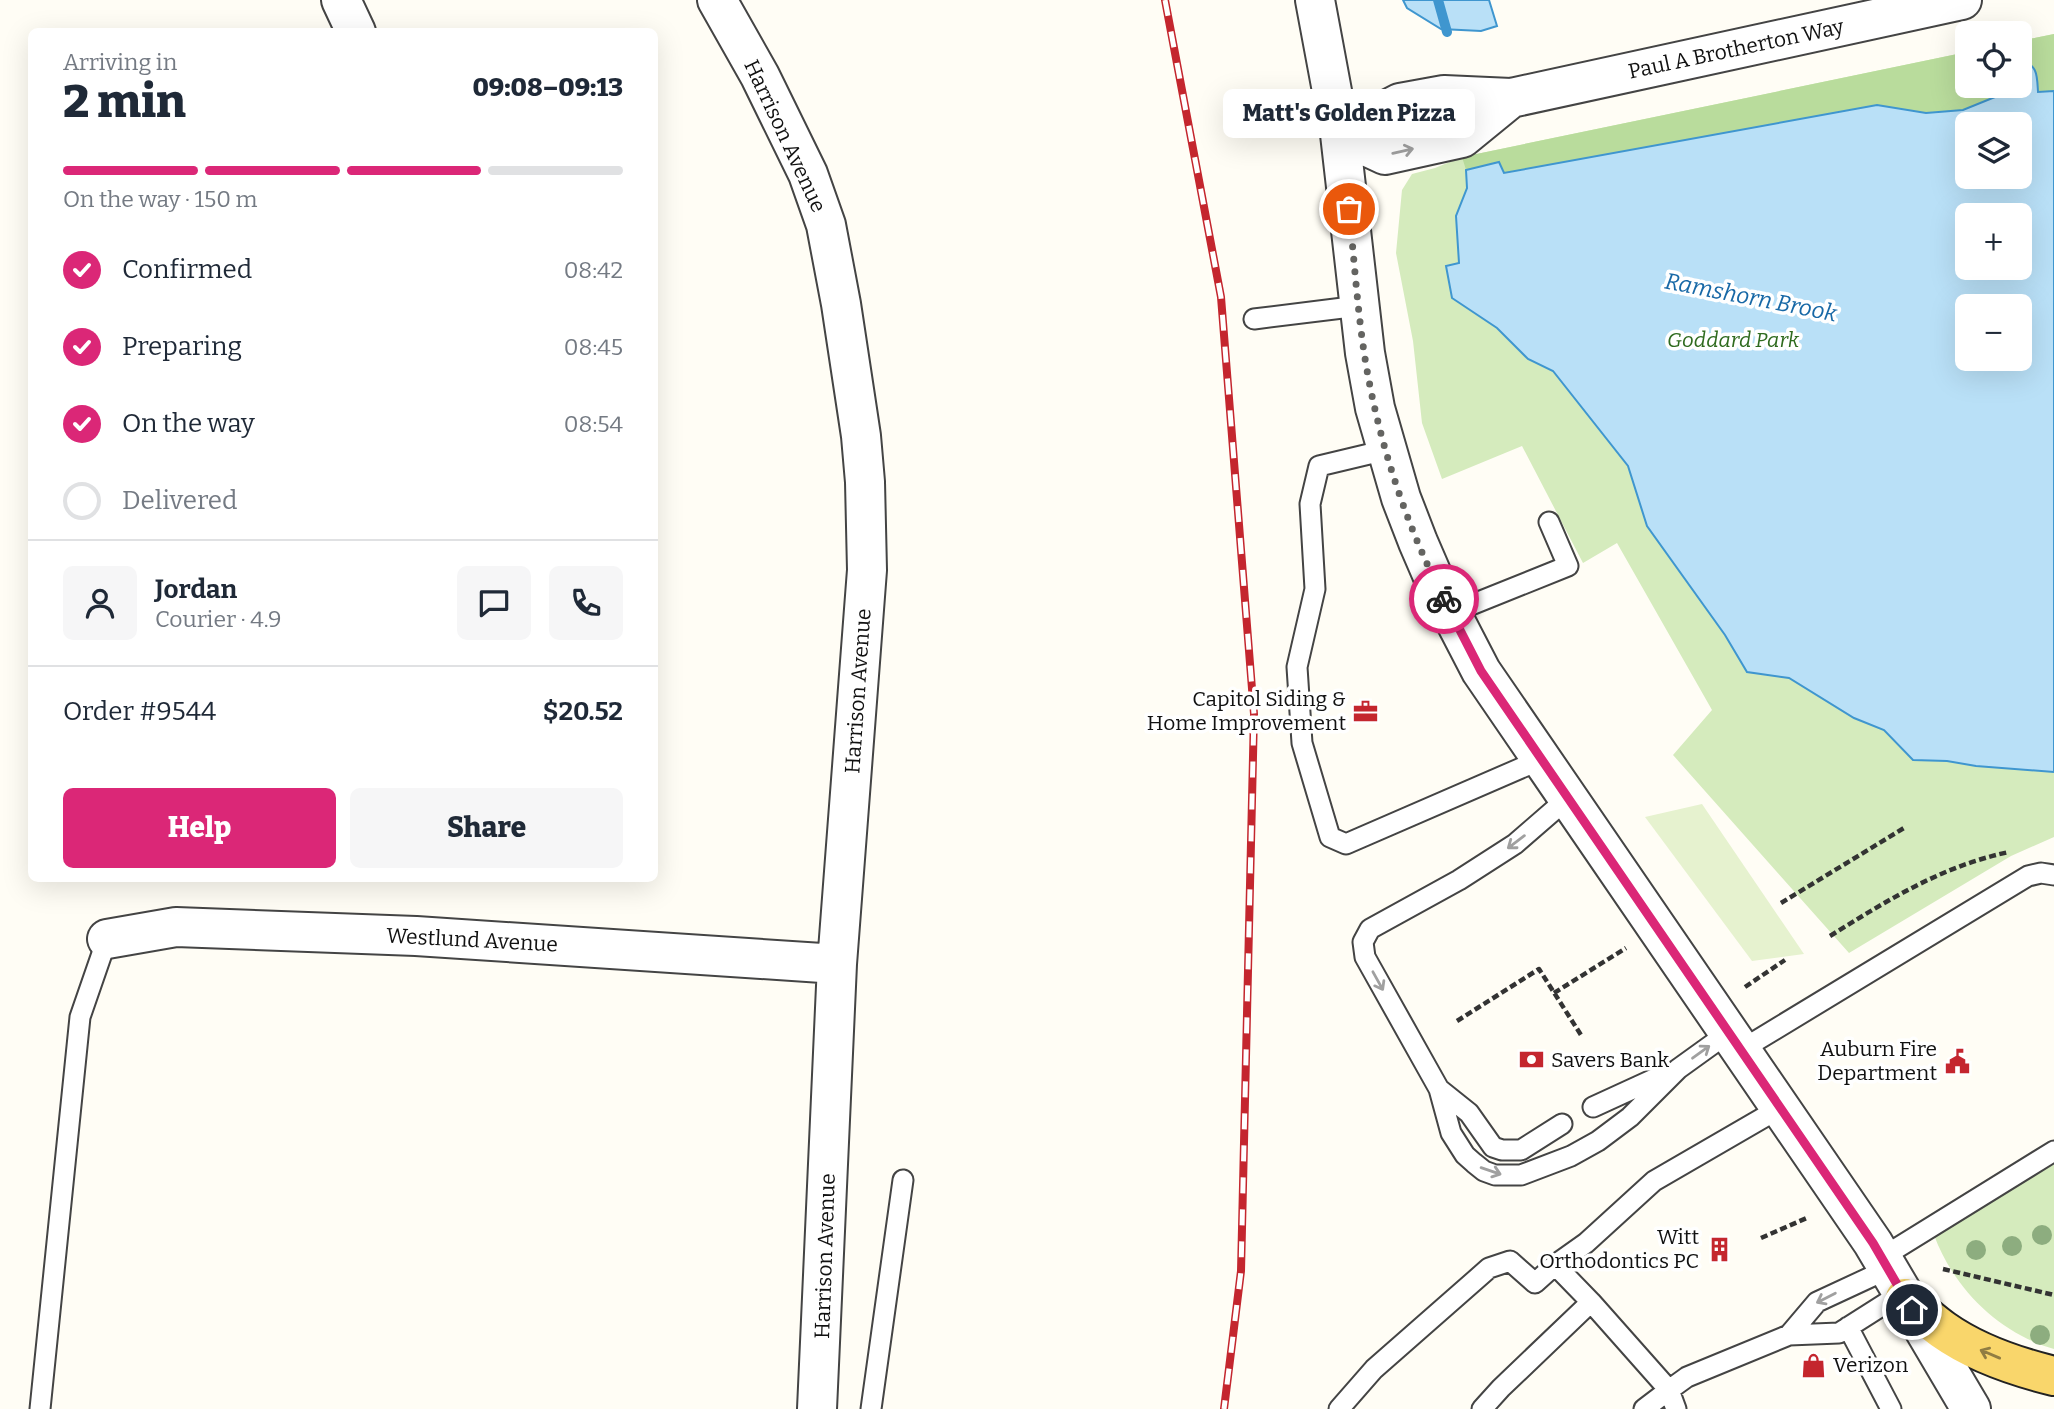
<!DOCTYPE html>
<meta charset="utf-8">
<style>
body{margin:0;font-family:Bitter,serif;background:#f6f6f7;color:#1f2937;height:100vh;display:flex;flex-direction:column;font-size:26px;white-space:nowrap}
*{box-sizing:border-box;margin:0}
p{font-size:23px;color:#747a83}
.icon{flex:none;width:38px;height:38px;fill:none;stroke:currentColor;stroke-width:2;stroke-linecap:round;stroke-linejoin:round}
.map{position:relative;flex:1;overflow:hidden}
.panel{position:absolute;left:28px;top:28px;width:630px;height:854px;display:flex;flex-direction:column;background:#fff;border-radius:10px;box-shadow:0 7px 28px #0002}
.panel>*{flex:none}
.controls{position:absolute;left:1955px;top:21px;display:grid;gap:14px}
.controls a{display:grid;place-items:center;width:77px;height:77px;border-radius:10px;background:#fff;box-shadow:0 7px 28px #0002;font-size:35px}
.pin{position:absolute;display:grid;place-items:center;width:60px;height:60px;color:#fff;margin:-30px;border:4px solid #fff;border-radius:50%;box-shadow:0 2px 7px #0007}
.courier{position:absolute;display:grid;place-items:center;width:70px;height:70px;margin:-35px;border:5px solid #db2777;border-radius:50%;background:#fff;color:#222;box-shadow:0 2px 9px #0007}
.bubble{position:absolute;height:49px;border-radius:10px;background:#fff;box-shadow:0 7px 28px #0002;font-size:23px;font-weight:800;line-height:49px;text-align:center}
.overview em{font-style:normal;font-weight:800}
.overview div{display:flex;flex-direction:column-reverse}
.overview{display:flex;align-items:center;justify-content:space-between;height:119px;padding:0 35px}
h1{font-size:46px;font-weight:800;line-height:52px}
.bar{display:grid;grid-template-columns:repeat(4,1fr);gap:10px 7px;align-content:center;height:84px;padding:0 35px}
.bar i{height:9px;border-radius:5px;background:#e0e1e3}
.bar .current{background:#db2777}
.bar p{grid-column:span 4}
.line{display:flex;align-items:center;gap:18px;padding:0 35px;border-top:2px solid #e0e1e3}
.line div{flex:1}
.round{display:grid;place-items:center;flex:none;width:74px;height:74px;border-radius:10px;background:#f6f6f7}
ol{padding:0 35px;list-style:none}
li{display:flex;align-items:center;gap:21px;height:77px}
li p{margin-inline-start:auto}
li .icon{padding:7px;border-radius:50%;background:#db2777;color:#fff;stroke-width:4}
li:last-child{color:#747a83}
li i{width:38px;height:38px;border:4px solid #e0e1e3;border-radius:50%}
.button{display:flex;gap:14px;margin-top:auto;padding:14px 35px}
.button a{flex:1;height:80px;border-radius:10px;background:#db2777;color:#fff;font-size:28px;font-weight:800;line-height:80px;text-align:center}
.button a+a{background:#f6f6f7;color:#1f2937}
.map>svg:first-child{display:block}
.green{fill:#d5ebbd;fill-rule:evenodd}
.forest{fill:#b9dc9c}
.pitch{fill:#e6f2cf}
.water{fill:#b9e0f7;stroke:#3f96cf;stroke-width:2;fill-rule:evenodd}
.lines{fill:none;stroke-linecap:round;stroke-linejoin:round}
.stream{stroke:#3f96cf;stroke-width:10}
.service-casing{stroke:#444;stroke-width:23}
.minor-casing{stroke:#444;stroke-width:42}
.tertiary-casing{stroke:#444;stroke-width:42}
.primary-casing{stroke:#222;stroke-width:42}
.path{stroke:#333;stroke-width:4.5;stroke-dasharray:7 3.5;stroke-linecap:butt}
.service{stroke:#fff;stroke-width:19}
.minor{stroke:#fff;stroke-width:38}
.tertiary{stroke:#fff;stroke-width:38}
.primary{stroke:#f9d66b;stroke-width:38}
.rail-casing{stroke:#c4262e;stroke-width:8}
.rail{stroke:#fff;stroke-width:5;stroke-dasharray:16;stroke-linecap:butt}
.tree{fill:#8dad7f}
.oneway{stroke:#a0a0a0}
.oneway2{stroke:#917d42}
.done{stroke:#646461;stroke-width:7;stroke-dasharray:0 12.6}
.route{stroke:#db2777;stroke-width:9}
.labels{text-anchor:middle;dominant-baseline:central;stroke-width:7;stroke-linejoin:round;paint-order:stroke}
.street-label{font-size:21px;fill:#111;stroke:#fff}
.park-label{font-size:21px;font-style:italic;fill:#2f6b1f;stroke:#fff}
.poi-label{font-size:21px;fill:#111;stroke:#fff;text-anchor:end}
.water-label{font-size:23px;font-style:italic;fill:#1768a6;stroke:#fff}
</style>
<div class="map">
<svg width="2054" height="1409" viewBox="0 0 2054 1409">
<rect width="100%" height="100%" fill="#fffdf5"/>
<path class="green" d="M2054,34V837L2011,856L1849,953L1673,755L1712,710L1617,543L1583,563L1522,446L1442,479L1422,423L1413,341L1396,253L1402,190L1412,174L1435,168L1462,157L1967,52V86H2020V41ZM1967,124H2020V177H1967ZM1967,215H2020V268H1967ZM1967,306H2020V359H1967Z
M2054,1164V1349C1999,1333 1954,1289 1934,1235Z"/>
<path class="forest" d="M2054,34V90L2038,93C2037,77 2038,64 2020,61V41Z
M1967,52V86H2001L2000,95L1963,110L1926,113L1877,105L1504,173L1499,162L1466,170L1462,157Z"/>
<path class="pitch" d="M1702,804L1804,954L1752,961L1645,817Z"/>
<path class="water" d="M1403,0H1489L1497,26L1481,31L1441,29L1407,8Z
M2020,61C2038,64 2037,76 2038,92L2054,91V772L1976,766L1947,761L1913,760L1884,730L1854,718L1789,678L1747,672L1725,635L1647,526L1628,466L1553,371L1528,359L1497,328L1452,298L1446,266L1459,263L1456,216L1467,188L1466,170L1499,162L1504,173L1877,105L1926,113L1963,110L2000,95L2001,86H2020ZM1967,124H2020V177H1967ZM1967,215H2020V268H1967ZM1967,306H2020V359H1967Z"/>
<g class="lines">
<path class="stream" d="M1438,0L1447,32"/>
<defs>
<path id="service" d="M1254,319L1359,306
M1386,450L1319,466L1310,504L1315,589L1297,667L1302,743L1330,837L1346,844L1542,759
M1451,613L1568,566L1549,522
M1568,798L1515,844L1459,880L1370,929L1363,942L1365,957L1439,1089L1451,1133L1465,1155L1474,1163L1484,1171L1495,1175H1521L1571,1156L1598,1141L1630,1117L1678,1069L1728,1033
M1741,1050L2028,876L2041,873L2054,875
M1439,1089L1469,1113L1493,1147L1502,1150H1521L1562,1124
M1593,1107L1665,1074
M1881,1258L2054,1151
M1888,1269L1817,1302L1789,1335L1839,1333L1902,1293
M1848,1327L1891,1409
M40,1409L80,1017L107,939
M871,1409L903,1180
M1339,1409L1374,1369L1489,1268L1510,1261L1535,1283L1555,1265
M1482,1409L1501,1388L1591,1302
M1644,1409L1669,1390L1591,1302L1555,1265L1586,1243L1654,1181L1780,1108
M1676,1409L1669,1390L1687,1377L1789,1335"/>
<path id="minor" d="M341,0L356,32
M717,0L760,76L808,174L826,225L841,304L861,436L865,482L867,570L837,964L817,1409
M107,939L176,927L416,936L837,964"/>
<path id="tertiary" d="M1315,0L1340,134L1365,353L1375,408L1401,498L1418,542L1437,586L1481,671L1873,1243L1971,1409
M1340,134L1400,103L1444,95L1511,98L1962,0
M1340,134L1385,155L1462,138L1511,98"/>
<path id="primary" d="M1905,1298C1917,1309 1929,1320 1943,1330C1974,1352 2017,1367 2054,1376"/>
</defs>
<use href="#service" class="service-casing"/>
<use href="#minor" class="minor-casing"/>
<use href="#tertiary" class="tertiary-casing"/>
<use href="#primary" class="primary-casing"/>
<path class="path" d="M1781,903L1904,828
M1830,936C1888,900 1942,866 2009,852
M1745,987L1785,960
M1554,993L1626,948
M1457,1021L1539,969L1581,1035
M1761,1238L1809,1217
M1943,1269L2054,1295"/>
<use href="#service" class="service"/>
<use href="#minor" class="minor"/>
<use href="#tertiary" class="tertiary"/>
<use href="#primary" class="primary"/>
<defs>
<path id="rail" d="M1165,0L1221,297L1254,714L1241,1271L1224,1409"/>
</defs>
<use href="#rail" class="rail-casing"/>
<use href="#rail" class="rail"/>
</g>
<g class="tree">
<circle cx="2042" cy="1235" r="10"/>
<circle cx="2012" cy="1246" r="10"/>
<circle cx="1976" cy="1250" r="10"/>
<circle cx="2040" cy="1335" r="10"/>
</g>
<defs><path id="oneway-shaft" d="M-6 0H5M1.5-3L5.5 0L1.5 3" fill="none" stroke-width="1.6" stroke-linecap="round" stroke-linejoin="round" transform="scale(1.75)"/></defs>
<g class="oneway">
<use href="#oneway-shaft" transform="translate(1403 151) rotate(-13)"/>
<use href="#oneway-shaft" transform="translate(1516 842) rotate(143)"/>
<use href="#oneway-shaft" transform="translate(1378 981) rotate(61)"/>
<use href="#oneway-shaft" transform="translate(1701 1052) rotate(-36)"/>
<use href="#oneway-shaft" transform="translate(1491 1171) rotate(19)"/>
<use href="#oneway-shaft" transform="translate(1826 1298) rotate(153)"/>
</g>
<use class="oneway2" href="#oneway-shaft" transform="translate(1990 1354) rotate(-157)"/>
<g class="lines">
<path class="done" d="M1349,209C1354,257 1357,305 1364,352C1377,437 1405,523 1444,599"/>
<path class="route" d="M1444,599L1481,671L1873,1243L1912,1310"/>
</g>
<defs>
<symbol id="office-bare" viewBox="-9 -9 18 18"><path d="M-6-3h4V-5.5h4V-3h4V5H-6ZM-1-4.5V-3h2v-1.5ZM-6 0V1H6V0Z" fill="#c4262e" stroke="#fff" stroke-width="2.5" paint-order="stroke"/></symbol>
<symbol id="bank-bare" viewBox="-9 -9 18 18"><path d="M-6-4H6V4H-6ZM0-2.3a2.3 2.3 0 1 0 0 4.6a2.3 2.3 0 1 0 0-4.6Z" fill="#c4262e" stroke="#fff" stroke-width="2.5" paint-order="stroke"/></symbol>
<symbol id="civic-bare" viewBox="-9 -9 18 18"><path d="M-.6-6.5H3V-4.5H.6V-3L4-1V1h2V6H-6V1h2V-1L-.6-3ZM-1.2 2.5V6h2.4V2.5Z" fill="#c4262e" stroke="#fff" stroke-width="2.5" paint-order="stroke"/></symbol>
<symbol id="building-bare" viewBox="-9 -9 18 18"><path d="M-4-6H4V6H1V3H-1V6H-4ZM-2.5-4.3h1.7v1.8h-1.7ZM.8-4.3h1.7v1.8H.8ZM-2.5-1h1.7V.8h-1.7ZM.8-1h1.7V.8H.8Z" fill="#c4262e" stroke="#fff" stroke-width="2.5" paint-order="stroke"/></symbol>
<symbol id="shop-bare" viewBox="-9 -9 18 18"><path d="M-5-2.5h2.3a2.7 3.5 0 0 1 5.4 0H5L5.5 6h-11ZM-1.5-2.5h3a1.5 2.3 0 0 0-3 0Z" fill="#c4262e" stroke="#fff" stroke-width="2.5" paint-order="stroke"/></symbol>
</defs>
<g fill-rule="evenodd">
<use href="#office-bare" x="1348" y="694" width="35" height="35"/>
<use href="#bank-bare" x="1514" y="1042" width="35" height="35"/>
<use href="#civic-bare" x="1940" y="1044" width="35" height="35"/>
<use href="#building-bare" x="1702" y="1232" width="35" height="35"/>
<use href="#shop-bare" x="1796" y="1348" width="35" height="35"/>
</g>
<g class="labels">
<g class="street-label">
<text transform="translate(1736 49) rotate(-12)">Paul A Brotherton Way</text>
<text transform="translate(785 136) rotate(65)">Harrison Avenue</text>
<text transform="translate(858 691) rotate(-86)">Harrison Avenue</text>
<text transform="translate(472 940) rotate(3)">Westlund Avenue</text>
<text transform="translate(825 1256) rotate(-88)">Harrison Avenue</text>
</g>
<g class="park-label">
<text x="1733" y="340">Goddard Park</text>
</g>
<g class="poi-label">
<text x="1346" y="699">Capitol Siding &amp;<tspan x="1346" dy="24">Home Improvement</tspan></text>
<text x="1937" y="1049">Auburn Fire<tspan x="1937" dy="24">Department</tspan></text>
<text x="1551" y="1060" text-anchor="start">Savers Bank</text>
<text x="1699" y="1237">Witt<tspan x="1699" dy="24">Orthodontics PC</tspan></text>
<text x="1833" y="1365" text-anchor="start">Verizon</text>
</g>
<g class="water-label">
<text transform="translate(1751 297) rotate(11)">Ramshorn Brook</text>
</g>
</g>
</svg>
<div class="controls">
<a><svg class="icon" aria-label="locate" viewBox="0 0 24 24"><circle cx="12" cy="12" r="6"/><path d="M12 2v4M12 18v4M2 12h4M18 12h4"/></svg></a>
<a><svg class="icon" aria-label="layers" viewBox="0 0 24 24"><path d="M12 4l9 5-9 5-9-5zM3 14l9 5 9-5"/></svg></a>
<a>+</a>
<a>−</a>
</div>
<div class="pin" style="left:1349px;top:209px;background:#ea580c"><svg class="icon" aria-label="bag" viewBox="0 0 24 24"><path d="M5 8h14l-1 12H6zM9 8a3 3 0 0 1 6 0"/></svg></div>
<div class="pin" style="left:1912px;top:1310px;background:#1f2937"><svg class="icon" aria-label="home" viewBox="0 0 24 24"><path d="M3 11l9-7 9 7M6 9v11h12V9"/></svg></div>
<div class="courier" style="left:1444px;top:599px"><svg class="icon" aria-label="bike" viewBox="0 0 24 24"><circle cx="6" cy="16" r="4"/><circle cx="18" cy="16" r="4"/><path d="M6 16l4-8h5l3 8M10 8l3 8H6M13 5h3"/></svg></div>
<div class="bubble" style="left:1223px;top:89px;width:252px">Matt's Golden Pizza</div>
<section class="panel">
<div class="overview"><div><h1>2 min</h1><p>Arriving in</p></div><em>09:08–09:13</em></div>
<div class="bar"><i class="current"></i><i class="current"></i><i class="current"></i><i></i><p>On the way · 150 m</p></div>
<ol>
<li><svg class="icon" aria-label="check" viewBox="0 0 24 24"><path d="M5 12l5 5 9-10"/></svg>Confirmed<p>08:42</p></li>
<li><svg class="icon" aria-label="check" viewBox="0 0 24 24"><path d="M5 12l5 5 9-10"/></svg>Preparing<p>08:45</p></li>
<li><svg class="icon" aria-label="check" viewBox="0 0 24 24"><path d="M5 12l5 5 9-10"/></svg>On the way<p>08:54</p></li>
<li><i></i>Delivered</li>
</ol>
<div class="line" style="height:126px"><a class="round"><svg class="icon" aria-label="person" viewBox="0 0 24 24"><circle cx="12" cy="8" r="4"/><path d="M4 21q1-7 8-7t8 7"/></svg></a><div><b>Jordan</b><p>Courier · 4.9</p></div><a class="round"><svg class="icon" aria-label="chat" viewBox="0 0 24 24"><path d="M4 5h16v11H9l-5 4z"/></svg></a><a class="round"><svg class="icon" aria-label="phone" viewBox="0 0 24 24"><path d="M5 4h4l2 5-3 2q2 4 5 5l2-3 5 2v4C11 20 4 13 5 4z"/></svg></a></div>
<div class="line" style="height:91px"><div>Order #9544</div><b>$20.52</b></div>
<div class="button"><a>Help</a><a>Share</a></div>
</section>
</div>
